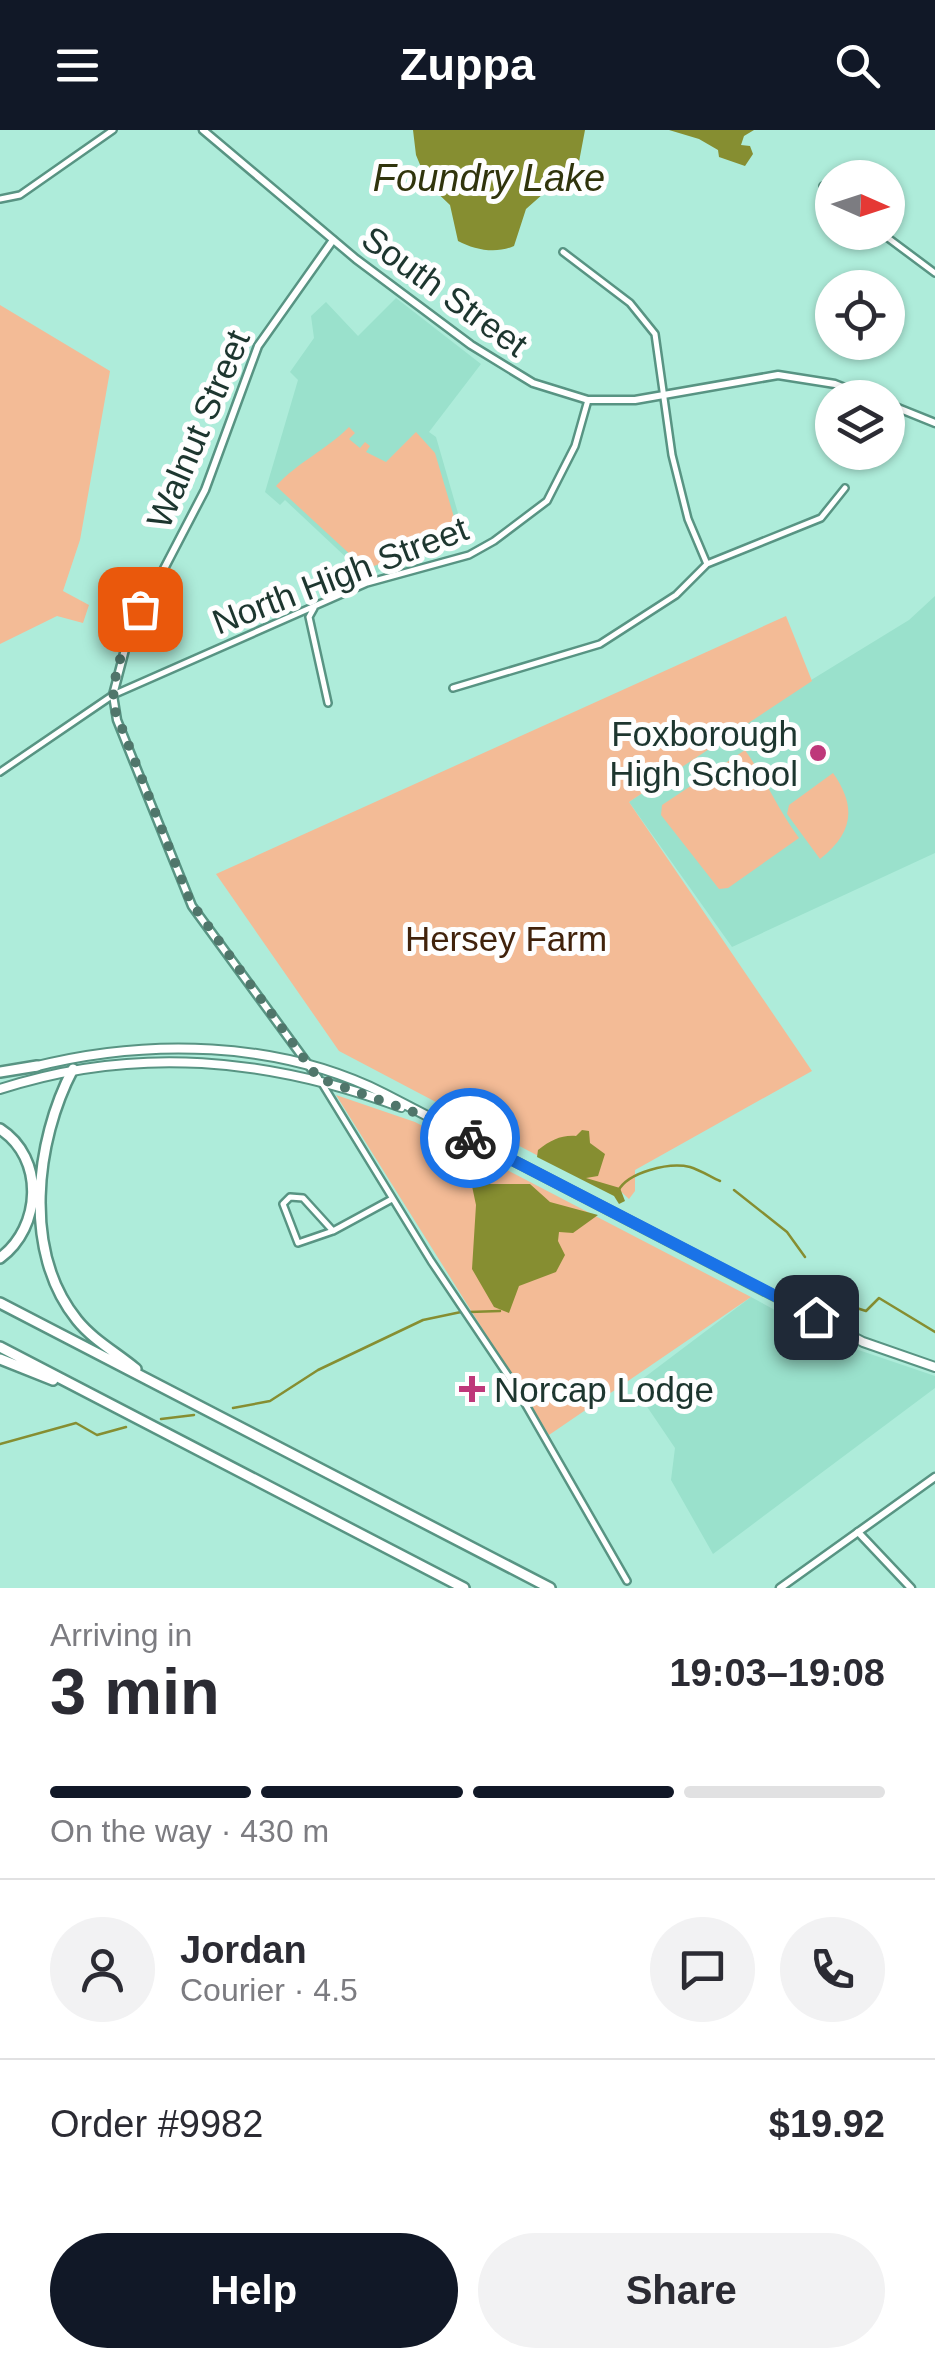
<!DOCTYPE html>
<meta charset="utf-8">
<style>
body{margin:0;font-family:Arial,sans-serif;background:#f2f2f3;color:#2b2b33;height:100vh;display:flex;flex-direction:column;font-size:38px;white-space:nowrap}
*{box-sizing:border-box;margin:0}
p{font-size:32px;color:#7c7c81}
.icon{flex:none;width:55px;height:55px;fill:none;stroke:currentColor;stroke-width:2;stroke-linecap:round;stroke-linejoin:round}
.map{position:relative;height:1458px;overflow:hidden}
.panel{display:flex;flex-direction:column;background:#fff;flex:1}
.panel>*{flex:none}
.needle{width:65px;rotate:93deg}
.buttons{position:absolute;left:815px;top:30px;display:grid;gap:20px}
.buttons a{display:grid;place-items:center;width:90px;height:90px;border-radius:50%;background:#fff;box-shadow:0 2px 8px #0004;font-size:50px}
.pin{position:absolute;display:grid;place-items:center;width:85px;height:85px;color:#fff;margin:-42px;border-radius:20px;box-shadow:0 5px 15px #0006}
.courier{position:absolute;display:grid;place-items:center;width:100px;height:100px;margin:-50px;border:8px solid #1a73e8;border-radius:50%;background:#fff;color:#222;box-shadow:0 2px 12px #0007}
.overview em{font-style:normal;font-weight:800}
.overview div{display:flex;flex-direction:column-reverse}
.overview{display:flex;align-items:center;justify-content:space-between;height:170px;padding:0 50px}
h1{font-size:65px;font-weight:800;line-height:75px}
.bar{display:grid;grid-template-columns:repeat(4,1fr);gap:15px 10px;align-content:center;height:120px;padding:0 50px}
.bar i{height:12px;border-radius:8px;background:#e1e1e2}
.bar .current{background:#111827}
.bar p{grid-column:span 4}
.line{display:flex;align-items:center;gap:25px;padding:0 50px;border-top:2px solid #e1e1e2}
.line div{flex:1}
.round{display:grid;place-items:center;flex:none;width:105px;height:105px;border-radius:52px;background:#f2f2f3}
.primary-button{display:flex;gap:20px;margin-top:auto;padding:20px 50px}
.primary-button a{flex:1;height:115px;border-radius:60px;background:#111827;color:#fff;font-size:40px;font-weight:800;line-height:115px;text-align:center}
.primary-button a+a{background:#f2f2f3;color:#2b2b33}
header{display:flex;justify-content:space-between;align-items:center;height:130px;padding:0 50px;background:#111827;color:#fff;font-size:45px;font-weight:800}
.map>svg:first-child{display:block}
.built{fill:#9ae1cc}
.green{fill:#f3bb96}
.water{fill:#868e31}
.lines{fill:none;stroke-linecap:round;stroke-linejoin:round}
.stream{stroke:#868e31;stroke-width:2.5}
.minor-casing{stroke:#589483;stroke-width:10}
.tertiary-casing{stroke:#589483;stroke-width:11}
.secondary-casing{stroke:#589483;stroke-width:11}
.primary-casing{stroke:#589483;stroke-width:12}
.motorway-casing{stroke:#589483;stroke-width:14}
.minor{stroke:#fff;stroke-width:5}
.tertiary{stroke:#fff;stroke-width:6}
.secondary{stroke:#fff;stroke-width:6}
.primary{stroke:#fff;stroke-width:8}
.motorway{stroke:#fff;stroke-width:9}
.done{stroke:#50766b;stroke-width:10;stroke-dasharray:0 18}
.route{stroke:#1a73e8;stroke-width:12}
.poi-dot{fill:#be387a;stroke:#fefefe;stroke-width:4}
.labels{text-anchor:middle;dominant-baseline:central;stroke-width:10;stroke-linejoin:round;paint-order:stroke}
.street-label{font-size:35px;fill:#1d362f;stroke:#fefefe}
.poi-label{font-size:35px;fill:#1d362f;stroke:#fefefe;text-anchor:end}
.park-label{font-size:35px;fill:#41220b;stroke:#fefefe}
.water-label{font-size:38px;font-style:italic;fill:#30340c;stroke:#fefefe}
</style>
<header><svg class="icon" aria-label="menu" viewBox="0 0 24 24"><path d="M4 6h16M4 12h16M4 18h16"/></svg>Zuppa<svg class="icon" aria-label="search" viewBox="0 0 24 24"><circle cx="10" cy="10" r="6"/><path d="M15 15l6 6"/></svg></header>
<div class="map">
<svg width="935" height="1458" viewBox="0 0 935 1458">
<rect width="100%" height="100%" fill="#aeecda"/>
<path class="built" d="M396,168L481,234L429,302L436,307L464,404L367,447L285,370L280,375L265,362L298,250L290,242L314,208L311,186L326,172L358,206Z
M935,466V723L732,817L629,672L772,574L909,490Z
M751,1167L832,1211L935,1246V1258L713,1424L671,1350L675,1318L633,1256Z"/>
<path class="green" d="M0,175L110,241L80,410L63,461L89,475L83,493L57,486L0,514Z
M349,297L355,303L349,309L360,318L365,312L370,316L366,322L386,332L416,302L435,323L459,404L366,439L276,356C298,332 326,320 349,297Z
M786,486L812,551L629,672L812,941L635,1040V1061L629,1069L616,1057L601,1059L339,921L216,744Z
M745,620C766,650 778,680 799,708L728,758L719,759L661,685L662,675Z
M833,643C857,677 853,703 820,729L787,684L789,675Z
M336,965L415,992L751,1167L549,1305Z"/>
<path class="water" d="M413,0H585L578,37L590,58L571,47L560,54L548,53L543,64L526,79L514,116C496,124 475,120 458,111L450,75L428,54L416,25Z
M669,0H754L744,6L741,15L750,16L753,24L745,36L719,27L718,20L699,9Z
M582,1000L589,1001L590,1013L605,1024L598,1046L586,1048L620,1058L625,1071L619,1074L614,1066L537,1027L538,1020C551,1010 561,1005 576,1006Z
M481,1042L490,1054H530L550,1072L598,1085L573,1103L559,1102L558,1111L565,1125L556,1142L519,1156L509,1183L494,1177L472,1139L476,1075L472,1056Z"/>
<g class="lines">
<path class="stream" d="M734,1060L787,1102L805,1127
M618,1061C628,1042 669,1032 690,1037C700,1040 711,1047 720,1051
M816,1148L847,1175L866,1181L879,1168L935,1202
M469,1182L500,1181
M233,1278L270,1271L318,1240L423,1190L461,1182
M161,1289L194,1285
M0,1314L76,1293L97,1305L126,1297"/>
<defs>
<path id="minor" d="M823,56L832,64
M0,69L20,65L113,0
M880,102L935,143
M563,122L630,173L655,204L672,325L688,389L707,434
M314,478L309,487L328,573
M453,558L600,514L676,465L707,434L821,388L845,358
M0,642L113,565L367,453L469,425L494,411L547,371L575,316L588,270
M323,955L431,1131L515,1256L627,1451
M333,1101L298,1113L283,1074L290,1067L303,1068L333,1101L392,1069"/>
<path id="tertiary" d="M318,948L192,776L117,590L113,565L128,508L205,360L258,216L333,110
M858,1402L911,1458"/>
<path id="secondary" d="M203,0L356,129L471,215L533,253L588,270H635L778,245L835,254L870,268
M888,274L935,293
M780,1458L935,1347"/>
<path id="primary" d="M33,937C147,908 278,910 385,964L863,1212L935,1237
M0,959C136,915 269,928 401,977"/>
<path id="motorway" d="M73,939C35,1011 22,1122 77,1190C93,1210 117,1223 136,1239
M0,942L37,936
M0,999C45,1028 42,1097 0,1128
M0,1173L550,1458
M0,1217L464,1458
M0,1229L53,1250"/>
</defs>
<use href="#minor" class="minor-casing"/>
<use href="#tertiary" class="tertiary-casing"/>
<use href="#secondary" class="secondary-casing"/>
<use href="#primary" class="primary-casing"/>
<use href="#motorway" class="motorway-casing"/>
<use href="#minor" class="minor"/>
<use href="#tertiary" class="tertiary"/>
<use href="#secondary" class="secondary"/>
<use href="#primary" class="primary"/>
<use href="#motorway" class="motorway"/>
</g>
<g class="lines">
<path class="done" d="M140,479C127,508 110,546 114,578L190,771L318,948L433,989L470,1008"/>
<path class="route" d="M470,1008L816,1187"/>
</g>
<g class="poi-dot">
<circle cx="818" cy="623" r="10"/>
<path d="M467 1244h10v10h10v10h-10v10h-10v-10h-10v-10h10z"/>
</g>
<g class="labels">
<g class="street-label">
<text transform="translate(445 161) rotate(36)">South Street</text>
<text transform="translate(198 299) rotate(-67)">Walnut Street</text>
<text transform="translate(340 445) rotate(-21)">North High Street</text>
</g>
<g class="poi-label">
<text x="798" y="603">Foxborough<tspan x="798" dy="40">High School</tspan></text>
<text x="494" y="1259" text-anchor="start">Norcap Lodge</text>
</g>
<g class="park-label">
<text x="506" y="808">Hersey Farm</text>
</g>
<g class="water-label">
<text x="489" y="48">Foundry Lake</text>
</g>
</g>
</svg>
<div class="buttons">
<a><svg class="needle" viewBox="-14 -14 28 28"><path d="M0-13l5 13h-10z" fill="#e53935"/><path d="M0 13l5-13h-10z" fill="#7c7c81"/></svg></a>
<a><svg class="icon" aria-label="locate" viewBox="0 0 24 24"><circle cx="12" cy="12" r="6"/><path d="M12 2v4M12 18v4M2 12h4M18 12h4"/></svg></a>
<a><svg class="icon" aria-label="layers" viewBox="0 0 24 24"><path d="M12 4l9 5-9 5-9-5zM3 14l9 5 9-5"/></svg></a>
</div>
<div class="pin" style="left:140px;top:479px;background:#ea580c"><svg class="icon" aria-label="bag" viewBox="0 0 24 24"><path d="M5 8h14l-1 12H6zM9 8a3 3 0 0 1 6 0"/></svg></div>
<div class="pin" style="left:816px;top:1187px;background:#1f2937"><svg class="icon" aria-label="home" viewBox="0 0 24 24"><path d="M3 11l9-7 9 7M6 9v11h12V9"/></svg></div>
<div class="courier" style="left:470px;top:1008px"><svg class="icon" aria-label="bike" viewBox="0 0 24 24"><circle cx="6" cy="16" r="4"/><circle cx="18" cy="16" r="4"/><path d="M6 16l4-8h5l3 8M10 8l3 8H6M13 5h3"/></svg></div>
</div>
<section class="panel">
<div class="overview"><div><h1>3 min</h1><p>Arriving in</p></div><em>19:03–19:08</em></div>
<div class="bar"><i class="current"></i><i class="current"></i><i class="current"></i><i></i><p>On the way · 430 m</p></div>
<div class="line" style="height:180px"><a class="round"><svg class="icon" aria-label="person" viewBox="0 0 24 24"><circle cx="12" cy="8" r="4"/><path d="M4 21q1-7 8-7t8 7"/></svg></a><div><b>Jordan</b><p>Courier · 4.5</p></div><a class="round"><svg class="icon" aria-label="chat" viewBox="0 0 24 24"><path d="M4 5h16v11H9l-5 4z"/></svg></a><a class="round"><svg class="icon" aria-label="phone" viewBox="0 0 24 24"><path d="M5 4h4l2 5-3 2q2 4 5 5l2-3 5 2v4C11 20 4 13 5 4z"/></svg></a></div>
<div class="line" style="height:130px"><div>Order #9982</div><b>$19.92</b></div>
<div class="primary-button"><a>Help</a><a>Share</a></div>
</section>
